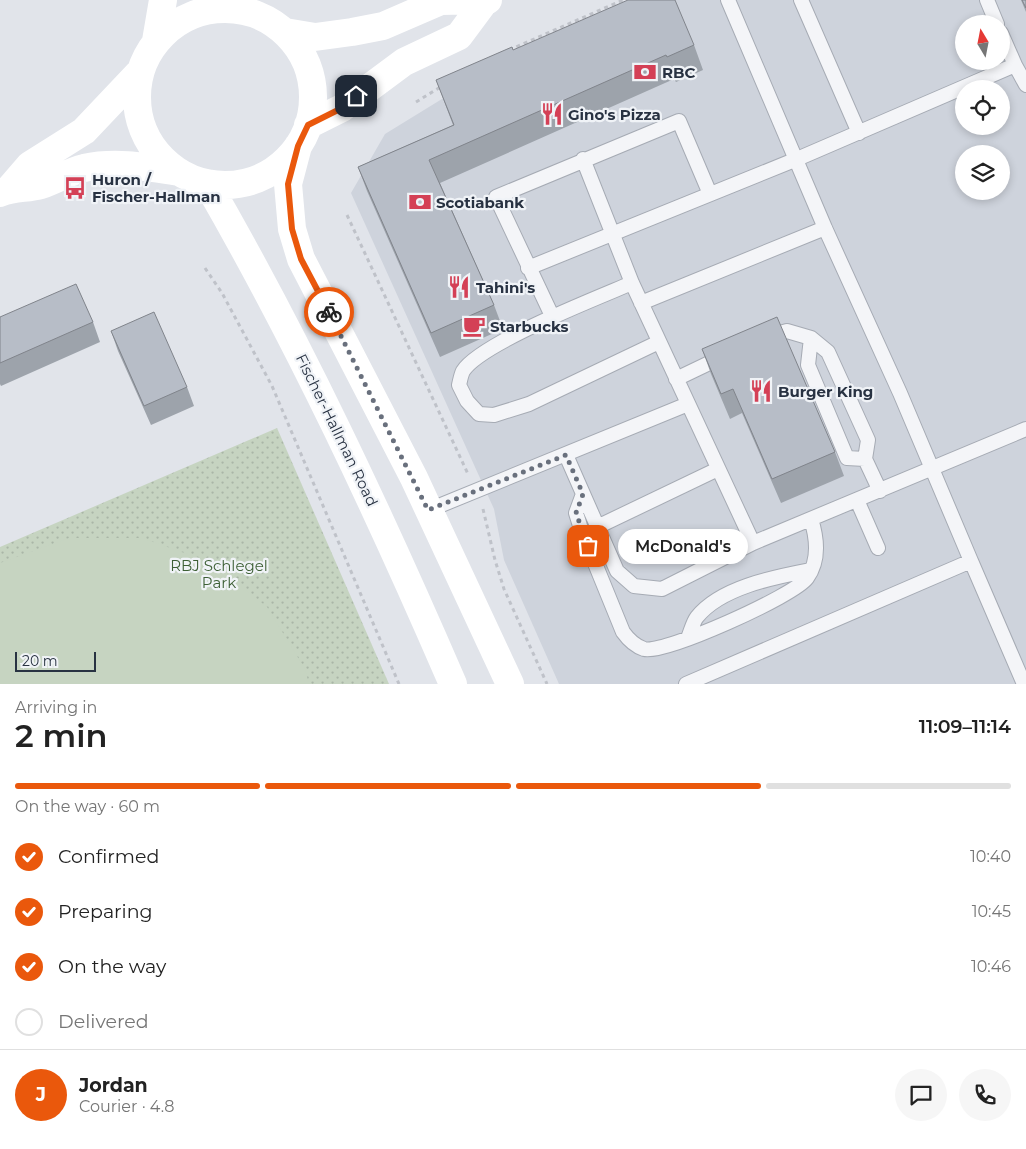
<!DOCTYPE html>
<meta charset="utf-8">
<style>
body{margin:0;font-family:Montserrat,sans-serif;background:#f6f6f6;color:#222;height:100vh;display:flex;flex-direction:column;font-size:19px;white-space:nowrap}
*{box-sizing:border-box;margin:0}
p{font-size:16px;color:#767676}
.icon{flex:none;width:28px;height:28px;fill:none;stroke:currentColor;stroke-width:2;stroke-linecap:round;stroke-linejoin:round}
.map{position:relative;height:684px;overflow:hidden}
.side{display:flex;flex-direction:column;background:#fff;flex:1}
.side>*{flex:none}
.needle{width:32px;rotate:350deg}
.controls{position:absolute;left:955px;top:15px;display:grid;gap:10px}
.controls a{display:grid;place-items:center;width:55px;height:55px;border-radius:50%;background:#fff;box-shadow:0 2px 8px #0003;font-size:25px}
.scale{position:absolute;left:15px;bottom:12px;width:81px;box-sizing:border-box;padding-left:5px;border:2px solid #283242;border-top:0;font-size:14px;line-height:18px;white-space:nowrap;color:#283242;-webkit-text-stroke:4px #f0f3f7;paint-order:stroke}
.pin{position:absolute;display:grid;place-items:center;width:42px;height:42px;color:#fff;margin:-21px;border-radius:10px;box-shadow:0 2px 8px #0006}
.courier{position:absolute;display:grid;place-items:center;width:50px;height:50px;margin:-25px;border:4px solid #ea580c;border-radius:50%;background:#fff;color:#222;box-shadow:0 1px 6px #0007}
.bubble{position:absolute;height:35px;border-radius:18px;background:#fff;box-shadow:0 2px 8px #0003;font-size:16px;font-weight:600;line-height:35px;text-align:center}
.overview em{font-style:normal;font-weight:600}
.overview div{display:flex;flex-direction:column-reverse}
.overview{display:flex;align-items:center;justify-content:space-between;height:85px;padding:0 15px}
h1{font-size:32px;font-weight:600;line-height:38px}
.bar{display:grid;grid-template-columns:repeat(4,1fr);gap:8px 5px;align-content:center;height:60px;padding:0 15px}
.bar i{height:6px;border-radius:4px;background:#e0e0e0}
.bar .selected{background:#ea580c}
.bar p{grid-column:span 4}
.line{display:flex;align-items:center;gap:12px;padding:0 15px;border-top:1px solid #e0e0e0}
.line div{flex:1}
.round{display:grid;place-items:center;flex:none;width:52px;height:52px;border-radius:26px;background:#f6f6f6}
ol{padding:0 15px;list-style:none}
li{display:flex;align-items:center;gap:15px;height:55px}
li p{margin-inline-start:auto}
li .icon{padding:5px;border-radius:50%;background:#ea580c;color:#fff;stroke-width:4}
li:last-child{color:#767676}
li i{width:28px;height:28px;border:2px solid #e0e0e0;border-radius:50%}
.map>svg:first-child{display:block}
.built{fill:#ced3dc;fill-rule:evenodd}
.grass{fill:url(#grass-dots)}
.garden{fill:#c6d4c1}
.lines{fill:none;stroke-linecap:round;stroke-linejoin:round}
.lane-casing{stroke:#a6abb4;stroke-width:16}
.path{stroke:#bfc2c9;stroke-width:3;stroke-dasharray:4 4;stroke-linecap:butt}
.lane{stroke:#f4f5f8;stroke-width:14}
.secondary{stroke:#fff;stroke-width:28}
.wall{fill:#9da3ab}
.building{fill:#b7bdc7;stroke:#80848b}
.done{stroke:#69707d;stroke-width:5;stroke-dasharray:0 9}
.route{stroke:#ea580c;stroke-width:6}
.labels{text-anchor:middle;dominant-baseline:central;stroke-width:4.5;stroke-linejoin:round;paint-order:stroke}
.poi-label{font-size:15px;font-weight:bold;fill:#283242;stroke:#f0f3f7;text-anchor:start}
.street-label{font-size:15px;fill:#283242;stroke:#f0f3f7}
.park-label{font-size:15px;fill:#3d5f35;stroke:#f0f3f7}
</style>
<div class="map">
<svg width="1026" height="684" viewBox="0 0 1026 684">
<defs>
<pattern id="grass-dots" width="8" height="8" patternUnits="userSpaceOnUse" patternTransform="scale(1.25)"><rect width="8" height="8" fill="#c6d4c1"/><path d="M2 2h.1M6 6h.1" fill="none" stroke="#aab6a7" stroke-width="1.8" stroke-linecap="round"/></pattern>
</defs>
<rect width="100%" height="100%" fill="#e1e4ea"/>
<path class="built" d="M653,0H1026V684H559L504,560L494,509L351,193L385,134L494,67ZM964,24H1001V61H964ZM964,89H1001V126H964ZM964,154H1001V191H964Z"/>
<path class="grass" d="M277,428L389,684H0V547Z"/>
<path class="garden" d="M69,538H142L210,562L267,607L305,669L309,684H0V563Z"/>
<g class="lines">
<defs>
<path id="lane" d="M801,0L859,133
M987,0L997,24
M1015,65L1026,85
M583,159L632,283L753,543L1026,429
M528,268L797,159L1015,65L1001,33
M632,283C597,298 481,343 463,371C461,375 460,381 459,385L467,401L479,414L494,415L529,404L659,342
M641,303L825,228
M553,318L496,197L679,121L710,194
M766,337L787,331L811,338L828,352L868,440L865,459L880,491
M811,338L808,365L847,458L865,459
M676,379L724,356
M566,455L617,571L634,586L662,589L753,543
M583,494L576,513L581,529L623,632C628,639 635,646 644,649C665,654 794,596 807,578C820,560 817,538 811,519
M857,500L878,548
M429,510L688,404
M597,527L718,469
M971,561L1024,684
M688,638C691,631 693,622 697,617C721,587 775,577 811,570
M686,684L971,561L900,393L825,228L728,0"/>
</defs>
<use href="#lane" class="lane-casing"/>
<path class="path" d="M509,50L623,0
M416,102L442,86
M347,215L468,474
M205,268L222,293L272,386L399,684
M483,509L495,560L504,589L547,684"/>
<use href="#lane" class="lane"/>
<path class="secondary" d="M137 97a88 88 0 1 1 176 0a88 88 0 1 1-176 0Z
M285,32L315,37L352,32L383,26L441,1L488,0
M156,41L163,0
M308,125L342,108L404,62L459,36L485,1
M298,146L288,184L292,229L301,259L414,478L510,684
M207,183C300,344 379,513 453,684
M10,188L30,165L84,131L138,74
M0,193C14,187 27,189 41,185C56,180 68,172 84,168C116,161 147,167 179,172"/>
</g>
<path class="wall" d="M1021,0H1026V12Z
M694,45L703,70L676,82L674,79L440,183L494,305L503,329L440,357L367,191L358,167L453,125L436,80L513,50Z
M0,317L93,322L100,342L1,386L0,384Z
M111,331L187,387L194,406L151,425L118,351Z
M702,349L835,452L844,476L781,503L742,413L730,419L711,374Z"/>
<path class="building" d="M628,0H675L694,45L667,57L666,55L429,160L494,305L431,333L358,167L454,125L436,80L512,47L513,50Z
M1022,0H1026V8Z
M76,284L93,322L0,363V317Z
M154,312L187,387L144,406L111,331Z
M777,317L835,452L772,479L733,389L721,394L702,349Z"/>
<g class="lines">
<path class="done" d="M329,312L428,510L566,455L583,494L576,513L588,546"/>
<path class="route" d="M329,312L301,259L292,229L288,184L298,146L308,125L342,108L356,96"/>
</g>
<defs>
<symbol id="bank-bare" viewBox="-9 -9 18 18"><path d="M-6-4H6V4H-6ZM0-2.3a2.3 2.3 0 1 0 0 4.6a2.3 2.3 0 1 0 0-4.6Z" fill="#d44056" stroke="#f0f3f7" stroke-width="2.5" paint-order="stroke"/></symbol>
<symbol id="restaurant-bare" viewBox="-9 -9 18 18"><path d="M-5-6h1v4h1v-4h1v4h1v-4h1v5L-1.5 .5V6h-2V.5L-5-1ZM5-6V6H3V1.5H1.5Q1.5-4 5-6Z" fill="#d44056" stroke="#f0f3f7" stroke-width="2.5" paint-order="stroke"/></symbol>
<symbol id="bus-bare" viewBox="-9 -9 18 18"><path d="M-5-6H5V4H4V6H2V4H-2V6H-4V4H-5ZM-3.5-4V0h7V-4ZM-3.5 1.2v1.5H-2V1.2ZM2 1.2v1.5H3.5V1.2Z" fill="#d44056" stroke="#f0f3f7" stroke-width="2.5" paint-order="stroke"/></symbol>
<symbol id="cafe-bare" viewBox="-9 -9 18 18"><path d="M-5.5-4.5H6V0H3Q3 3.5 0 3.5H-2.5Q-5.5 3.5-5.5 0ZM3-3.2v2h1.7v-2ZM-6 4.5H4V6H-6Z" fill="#d44056" stroke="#f0f3f7" stroke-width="2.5" paint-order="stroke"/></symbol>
</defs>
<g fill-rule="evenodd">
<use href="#bank-bare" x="629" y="56" width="32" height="32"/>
<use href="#restaurant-bare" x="536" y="98" width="32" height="32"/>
<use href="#bus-bare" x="59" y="172" width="32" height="32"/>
<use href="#bank-bare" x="404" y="186" width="32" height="32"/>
<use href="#restaurant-bare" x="443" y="271" width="32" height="32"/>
<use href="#cafe-bare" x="458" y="310" width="32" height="32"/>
<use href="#restaurant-bare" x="745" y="375" width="32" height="32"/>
</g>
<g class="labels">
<g class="poi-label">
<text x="662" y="72">RBC</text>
<text x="568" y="114">Gino's Pizza</text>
<text x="92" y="179">Huron /<tspan x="92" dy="17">Fischer-Hallman</tspan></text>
<text x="436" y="202">Scotiabank</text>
<text x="476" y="287">Tahini's</text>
<text x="490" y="326">Starbucks</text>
<text x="778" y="391">Burger King</text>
</g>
<g class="street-label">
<text transform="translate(337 430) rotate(64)">Fischer-Hallman Road</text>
</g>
<g class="park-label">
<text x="219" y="565">RBJ Schlegel<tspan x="219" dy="17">Park</tspan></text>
</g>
</g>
</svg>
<div class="controls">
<a><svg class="needle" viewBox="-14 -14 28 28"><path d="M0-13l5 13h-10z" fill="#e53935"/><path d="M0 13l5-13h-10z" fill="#767676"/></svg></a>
<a><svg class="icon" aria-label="locate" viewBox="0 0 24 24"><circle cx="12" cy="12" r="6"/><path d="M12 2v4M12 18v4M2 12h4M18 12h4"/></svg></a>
<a><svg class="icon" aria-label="layers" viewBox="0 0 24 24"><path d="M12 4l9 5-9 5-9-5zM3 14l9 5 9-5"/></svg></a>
</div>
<div class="scale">20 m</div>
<div class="pin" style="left:588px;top:546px;background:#ea580c"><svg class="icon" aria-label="bag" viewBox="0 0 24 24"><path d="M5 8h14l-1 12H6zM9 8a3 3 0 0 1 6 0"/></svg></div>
<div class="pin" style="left:356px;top:96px;background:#1f2937"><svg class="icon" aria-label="home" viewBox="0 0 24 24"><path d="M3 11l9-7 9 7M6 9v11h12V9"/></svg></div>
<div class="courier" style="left:329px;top:312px"><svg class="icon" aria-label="bike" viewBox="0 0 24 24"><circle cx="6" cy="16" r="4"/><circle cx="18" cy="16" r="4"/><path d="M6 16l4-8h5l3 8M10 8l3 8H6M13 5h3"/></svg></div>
<div class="bubble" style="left:618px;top:529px;width:130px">McDonald's</div>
</div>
<section class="side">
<div class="overview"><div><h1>2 min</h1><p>Arriving in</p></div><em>11:09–11:14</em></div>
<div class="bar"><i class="selected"></i><i class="selected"></i><i class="selected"></i><i></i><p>On the way · 60 m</p></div>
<ol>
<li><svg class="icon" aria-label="check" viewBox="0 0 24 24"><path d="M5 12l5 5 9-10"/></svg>Confirmed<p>10:40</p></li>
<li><svg class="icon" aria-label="check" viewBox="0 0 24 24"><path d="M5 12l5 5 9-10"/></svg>Preparing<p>10:45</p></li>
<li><svg class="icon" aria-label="check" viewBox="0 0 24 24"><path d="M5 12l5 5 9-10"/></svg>On the way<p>10:46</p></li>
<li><i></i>Delivered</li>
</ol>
<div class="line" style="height:90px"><b class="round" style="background:#ea580c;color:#fff">J</b><div><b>Jordan</b><p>Courier · 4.8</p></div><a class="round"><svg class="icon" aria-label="chat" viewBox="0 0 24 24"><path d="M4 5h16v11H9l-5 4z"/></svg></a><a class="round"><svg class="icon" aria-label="phone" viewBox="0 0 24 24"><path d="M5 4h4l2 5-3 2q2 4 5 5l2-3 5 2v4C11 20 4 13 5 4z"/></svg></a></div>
</section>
